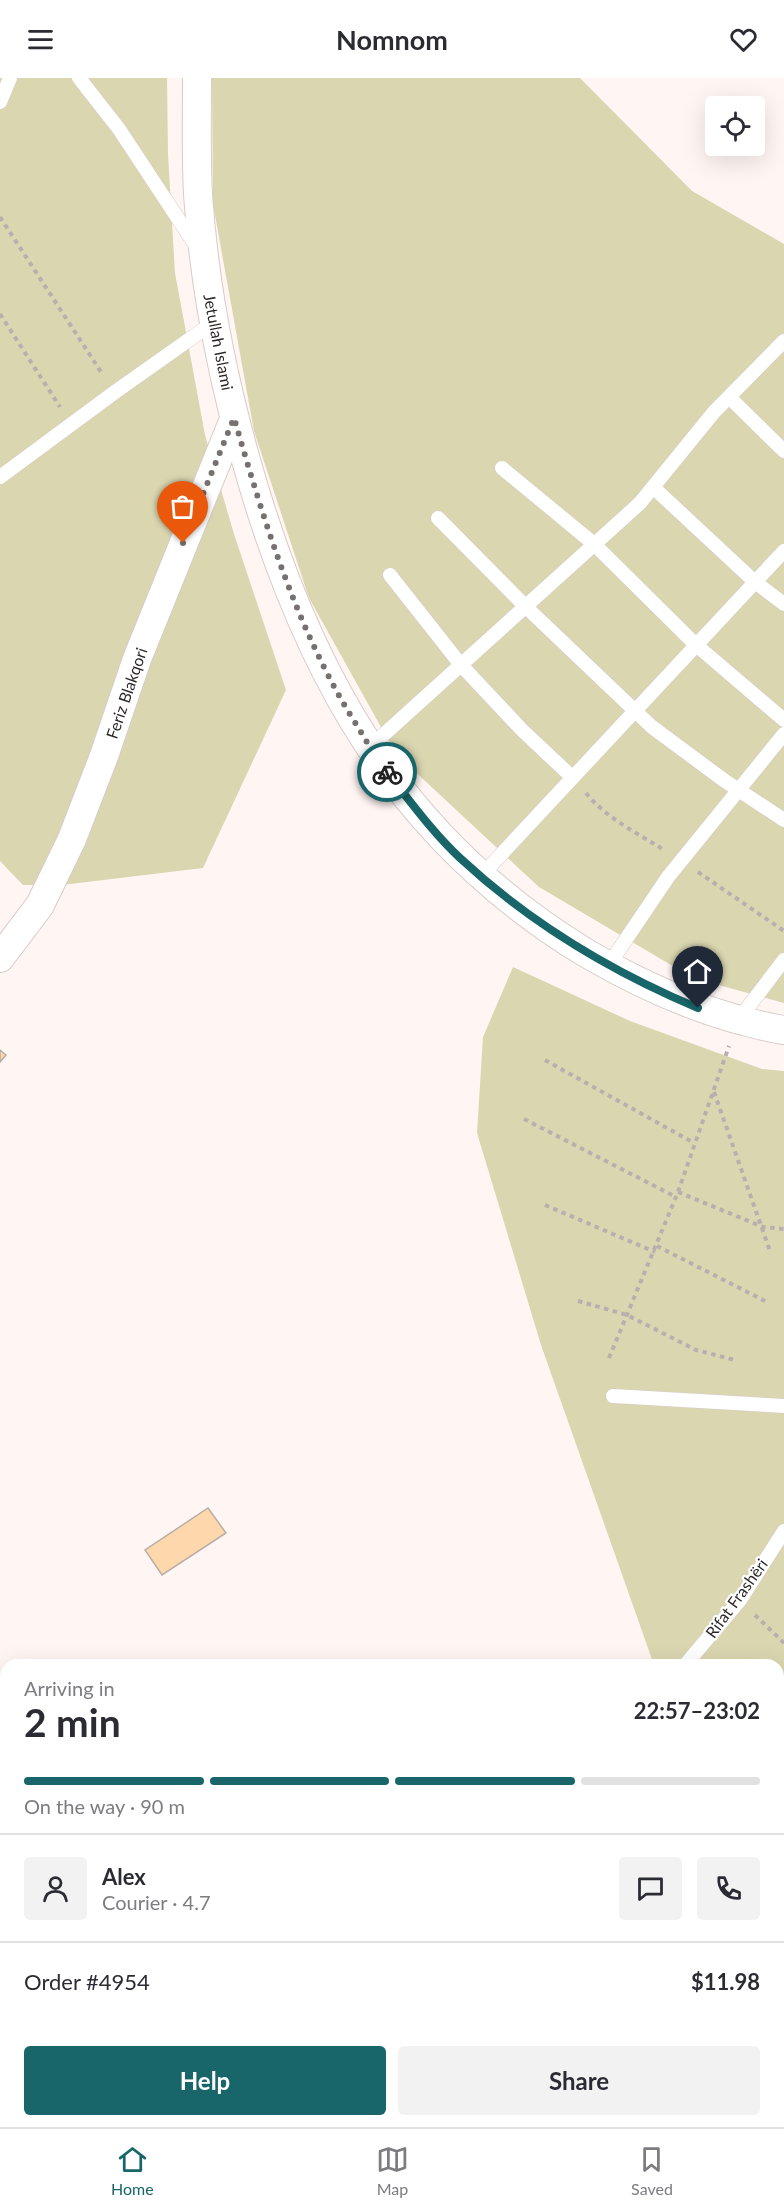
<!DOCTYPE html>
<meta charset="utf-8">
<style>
body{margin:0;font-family:Lato,sans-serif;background:#f2f2f3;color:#2b2b33;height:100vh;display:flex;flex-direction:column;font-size:22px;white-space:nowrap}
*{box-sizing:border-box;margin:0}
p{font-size:20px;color:#7c7c81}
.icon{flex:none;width:33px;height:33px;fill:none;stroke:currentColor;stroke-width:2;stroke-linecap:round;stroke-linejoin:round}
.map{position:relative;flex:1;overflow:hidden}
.details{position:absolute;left:0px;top:1581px;width:784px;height:468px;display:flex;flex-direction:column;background:#fff;border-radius:18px 18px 0 0;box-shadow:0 6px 24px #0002}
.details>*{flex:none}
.fabs{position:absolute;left:705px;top:18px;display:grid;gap:12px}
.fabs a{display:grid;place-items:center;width:60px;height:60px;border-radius:6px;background:#fff;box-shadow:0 6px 24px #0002;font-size:30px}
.pin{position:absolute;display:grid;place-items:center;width:51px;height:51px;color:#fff;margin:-62px -26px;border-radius:50% 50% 50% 0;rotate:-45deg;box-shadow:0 0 6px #0007}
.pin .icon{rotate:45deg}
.courier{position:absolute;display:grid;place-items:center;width:60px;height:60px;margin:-30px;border:4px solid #18666a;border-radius:50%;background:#fff;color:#222;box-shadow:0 2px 8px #0007}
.headline em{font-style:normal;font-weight:700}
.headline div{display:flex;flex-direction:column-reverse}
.headline{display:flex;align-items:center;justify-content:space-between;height:102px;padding:0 24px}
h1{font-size:39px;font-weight:700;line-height:45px}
.bar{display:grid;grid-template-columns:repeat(4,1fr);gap:9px 6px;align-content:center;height:72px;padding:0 24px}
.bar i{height:8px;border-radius:4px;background:#e1e1e2}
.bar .active{background:#18666a}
.bar p{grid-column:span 4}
.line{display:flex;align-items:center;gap:15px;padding:0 24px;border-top:2px solid #e1e1e2}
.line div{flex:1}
.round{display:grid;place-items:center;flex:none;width:63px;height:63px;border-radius:6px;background:#f2f2f3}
.cta{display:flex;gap:12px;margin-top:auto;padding:12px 24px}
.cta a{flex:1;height:69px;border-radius:6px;background:#18666a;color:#fff;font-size:24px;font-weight:700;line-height:69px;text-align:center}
.cta a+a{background:#f2f2f3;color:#2b2b33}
header{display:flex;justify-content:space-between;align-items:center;height:78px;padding:0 24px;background:#fff;font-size:27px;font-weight:700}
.dock{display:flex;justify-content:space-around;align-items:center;height:84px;border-top:2px solid #e1e1e2;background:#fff;font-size:16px;color:#7c7c81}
.dock a{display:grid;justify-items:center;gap:3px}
.dock .active{color:#18666a}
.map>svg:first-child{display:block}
.green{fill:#dad6b0}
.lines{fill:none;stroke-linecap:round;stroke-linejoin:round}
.stream{stroke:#9a7b94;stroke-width:9}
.building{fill:#fed7ac;stroke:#b6afa7;stroke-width:1.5}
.service-casing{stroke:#d7cbc8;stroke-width:15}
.minor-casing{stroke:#d7cbc8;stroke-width:30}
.path{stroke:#b8b0ae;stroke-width:4;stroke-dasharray:4.5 4.5;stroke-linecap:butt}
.service{stroke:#fff;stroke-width:14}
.minor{stroke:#fff;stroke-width:28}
.done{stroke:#76706e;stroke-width:6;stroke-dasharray:0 10.8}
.route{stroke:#18666a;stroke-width:8}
.labels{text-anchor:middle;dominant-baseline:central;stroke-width:4.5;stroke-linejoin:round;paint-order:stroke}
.street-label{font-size:16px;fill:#2d2827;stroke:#fff}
</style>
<header><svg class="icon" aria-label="menu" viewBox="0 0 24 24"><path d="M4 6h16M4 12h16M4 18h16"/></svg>Nomnom<svg class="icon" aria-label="heart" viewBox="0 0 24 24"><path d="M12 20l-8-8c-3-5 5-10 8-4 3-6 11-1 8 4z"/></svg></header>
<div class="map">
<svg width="784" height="2049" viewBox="0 0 784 2049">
<rect width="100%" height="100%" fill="#fff5f3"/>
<path class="green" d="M0,0H167L168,76L175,195L205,357L234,456L286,612L203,790L62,807H23L0,783Z
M212,0H580L692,113L784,166V925L693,900L539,809L409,688L391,667L309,520L254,353L213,126Z
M513,889L630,943L762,991L784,993V1642L779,1641L778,1587H654L541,1267L477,1055L483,959Z"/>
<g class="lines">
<path class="stream" d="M778,1888L784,1884
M117,2049L127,2043"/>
</g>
<path class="building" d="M0,972L6,977L0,984Z
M208,1430L226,1455L162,1497L145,1472Z
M6,1891V1955L0,1959V1895Z"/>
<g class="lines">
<defs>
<path id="service" d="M79,0L119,51L196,168
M0,24L10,0
M729,319L784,373
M502,390L594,466L695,566L784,642
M0,399L115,314L214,244
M653,409L755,504L784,526
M438,440L525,528L652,649L725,703L784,742
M390,497L461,587L522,652L572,699
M370,669L640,425L714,334L784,263
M481,798L784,473
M608,888L668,799L784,656
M739,941L784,882
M613,1318L784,1328
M686,1586L740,1522L784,1453"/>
<path id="minor" d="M197,0C197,39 196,78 198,116C204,207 222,298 247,386C306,594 397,760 586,875C634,903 683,926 736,941C752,945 768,950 784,952
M0,880L40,827L72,761L104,678L137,581L234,341
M0,1739L6,1737"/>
</defs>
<use href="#service" class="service-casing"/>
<use href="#minor" class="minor-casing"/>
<path class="path" d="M0,139L103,297
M0,236L60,329
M586,715C606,740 637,755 664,772
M698,794L784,853
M545,982L694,1065
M714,1014L770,1173
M524,1041L676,1119
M678,1114L763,1149L784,1151
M545,1127L655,1174
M657,1168L765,1223
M578,1223L627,1237L696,1272L735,1282
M609,1280L678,1114L729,968
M755,1537L784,1565"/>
<use href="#service" class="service"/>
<use href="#minor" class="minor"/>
</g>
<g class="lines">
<path class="done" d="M183,465L234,340C265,446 296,549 354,643C365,660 374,678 387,694"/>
<path class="route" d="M387,694C410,723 433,755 460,780C530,845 610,893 698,930"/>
</g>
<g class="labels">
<g class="street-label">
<text transform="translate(219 264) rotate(79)">Jetullah Islami</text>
<text transform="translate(126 615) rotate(-71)">Feriz Blakqori</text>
<text transform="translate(736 1520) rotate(-54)">Rifat Frashëri</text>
</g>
</g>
</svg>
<div class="fabs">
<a><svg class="icon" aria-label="locate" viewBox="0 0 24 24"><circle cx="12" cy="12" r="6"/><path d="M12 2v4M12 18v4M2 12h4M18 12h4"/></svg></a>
</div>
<div class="pin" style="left:183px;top:465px;background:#ea580c"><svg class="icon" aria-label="bag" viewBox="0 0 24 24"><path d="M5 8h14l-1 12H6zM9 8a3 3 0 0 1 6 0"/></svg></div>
<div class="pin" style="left:698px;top:930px;background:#1f2937"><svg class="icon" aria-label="home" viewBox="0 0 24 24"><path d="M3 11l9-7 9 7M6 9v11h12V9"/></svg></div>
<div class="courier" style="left:387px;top:694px"><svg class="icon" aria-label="bike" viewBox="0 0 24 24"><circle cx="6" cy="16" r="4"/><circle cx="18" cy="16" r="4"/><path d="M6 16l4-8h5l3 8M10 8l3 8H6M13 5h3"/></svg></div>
<section class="details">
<div class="headline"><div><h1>2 min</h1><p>Arriving in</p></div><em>22:57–23:02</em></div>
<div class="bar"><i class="active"></i><i class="active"></i><i class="active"></i><i></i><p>On the way · 90 m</p></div>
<div class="line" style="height:108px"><a class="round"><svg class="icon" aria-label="person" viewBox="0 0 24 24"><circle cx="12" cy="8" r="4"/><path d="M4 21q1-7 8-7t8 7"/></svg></a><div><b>Alex</b><p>Courier · 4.7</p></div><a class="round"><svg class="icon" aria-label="chat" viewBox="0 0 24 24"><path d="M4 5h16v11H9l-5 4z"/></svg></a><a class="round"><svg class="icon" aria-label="phone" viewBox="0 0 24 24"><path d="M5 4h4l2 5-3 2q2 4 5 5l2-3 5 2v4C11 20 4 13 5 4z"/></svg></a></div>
<div class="line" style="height:78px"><div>Order #4954</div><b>$11.98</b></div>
<div class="cta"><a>Help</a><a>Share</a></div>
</section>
</div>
<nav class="dock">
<a class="active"><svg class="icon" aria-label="home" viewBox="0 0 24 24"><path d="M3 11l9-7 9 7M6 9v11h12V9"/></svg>Home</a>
<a><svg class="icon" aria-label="map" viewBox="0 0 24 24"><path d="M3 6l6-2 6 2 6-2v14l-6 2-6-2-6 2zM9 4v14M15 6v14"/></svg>Map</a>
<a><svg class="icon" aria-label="saved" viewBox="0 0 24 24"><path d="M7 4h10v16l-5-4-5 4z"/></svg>Saved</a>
</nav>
